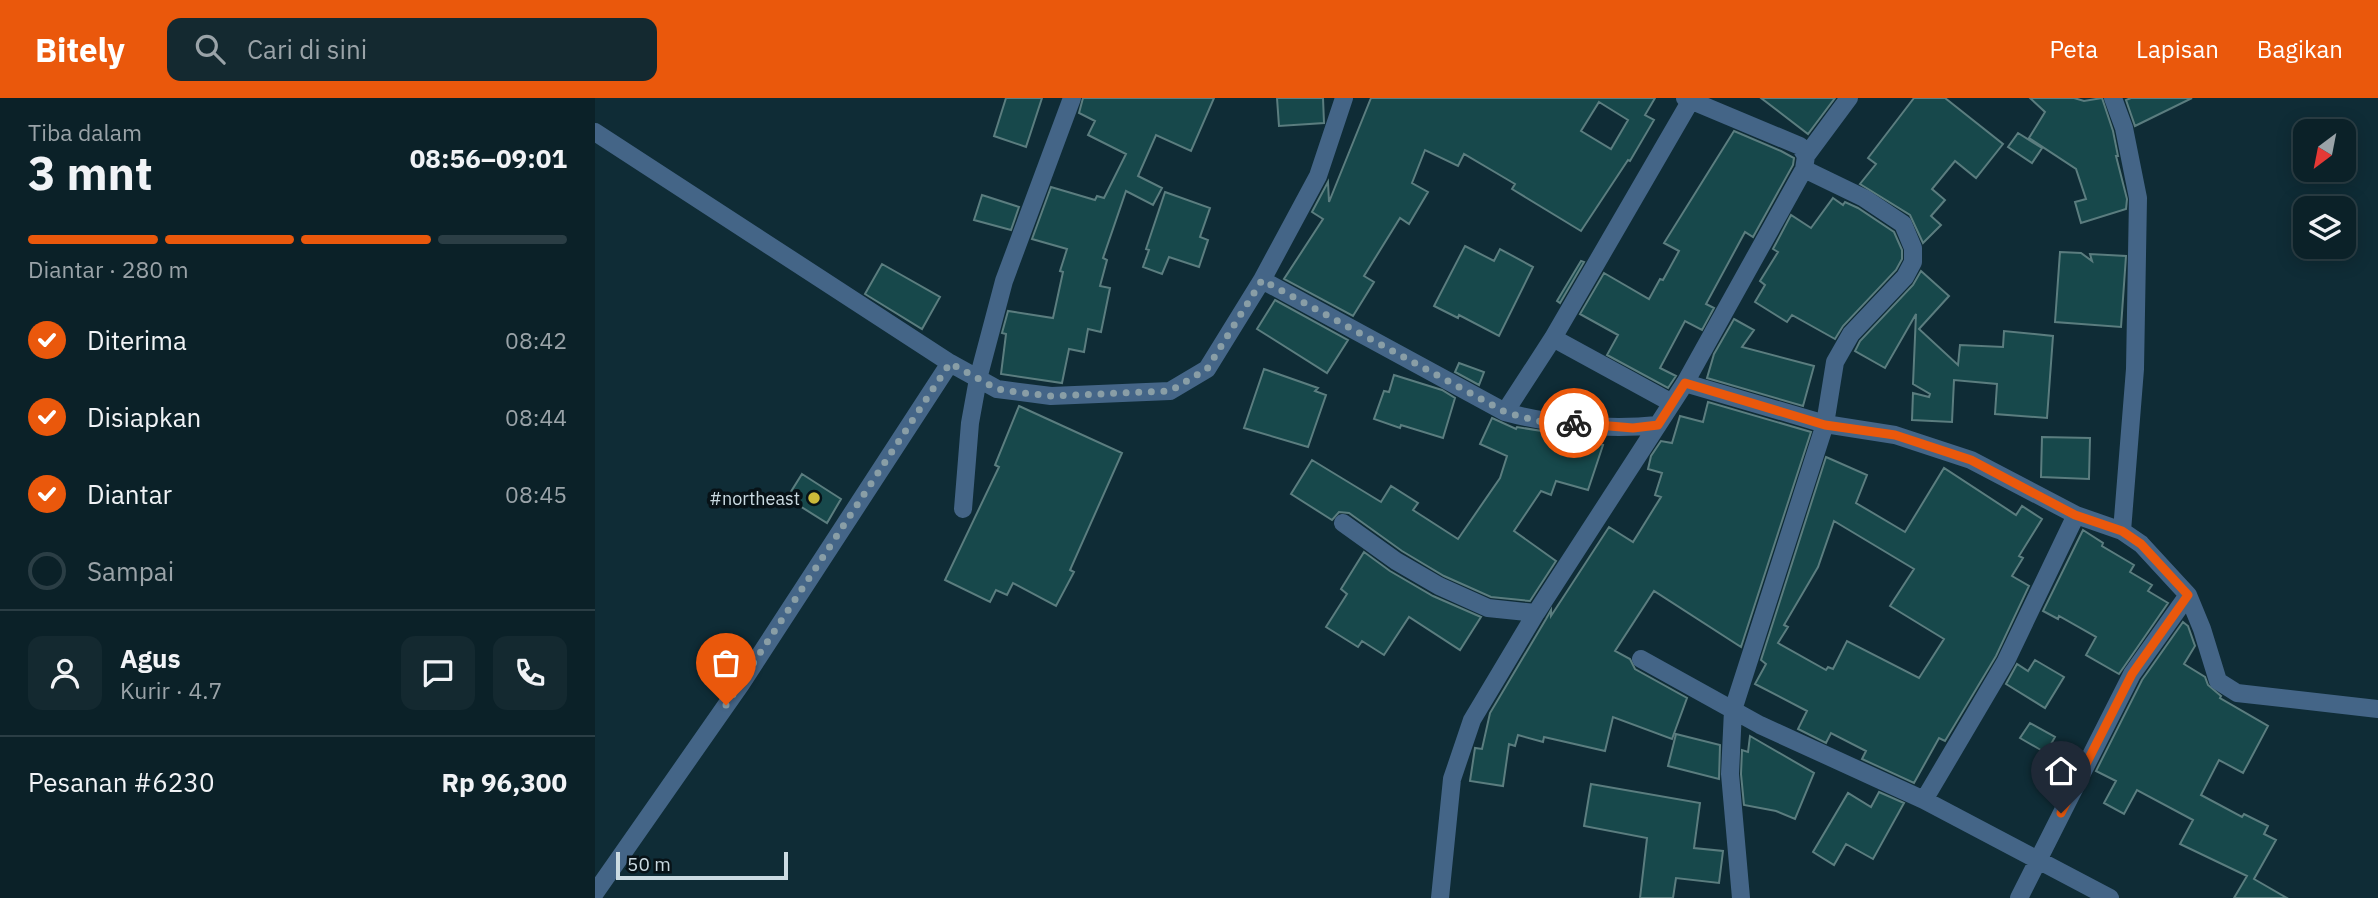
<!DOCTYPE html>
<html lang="id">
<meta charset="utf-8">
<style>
body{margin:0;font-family:"IBM Plex Sans",sans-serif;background:#142930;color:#f1f3f6;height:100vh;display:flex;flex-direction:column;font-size:26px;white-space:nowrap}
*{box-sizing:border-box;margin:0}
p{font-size:23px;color:#9aa3a8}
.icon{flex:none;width:38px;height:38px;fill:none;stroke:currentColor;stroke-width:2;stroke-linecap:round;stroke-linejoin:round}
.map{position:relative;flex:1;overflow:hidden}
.panel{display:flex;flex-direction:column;background:#0b2128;width:595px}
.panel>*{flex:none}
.needle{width:46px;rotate:212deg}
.controls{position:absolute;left:1698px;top:21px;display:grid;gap:14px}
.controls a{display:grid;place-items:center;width:63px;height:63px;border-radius:14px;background:#0b2128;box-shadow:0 4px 18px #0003,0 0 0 2px #2b3e45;font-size:35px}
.scale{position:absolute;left:21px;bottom:18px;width:172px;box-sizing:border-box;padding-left:7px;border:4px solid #cbdbe2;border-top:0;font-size:19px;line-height:24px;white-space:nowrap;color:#cbdbe2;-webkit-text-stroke:5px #071217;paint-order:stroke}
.pin{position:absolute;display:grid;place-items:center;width:60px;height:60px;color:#fff;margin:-72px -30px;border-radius:50% 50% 50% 0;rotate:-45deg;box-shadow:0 0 7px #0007}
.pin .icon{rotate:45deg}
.courier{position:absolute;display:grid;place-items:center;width:70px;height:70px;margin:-35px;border:5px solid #ea580c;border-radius:50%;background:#fff;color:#222;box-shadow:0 2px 9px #0007}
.head em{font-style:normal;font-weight:700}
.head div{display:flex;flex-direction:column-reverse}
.head{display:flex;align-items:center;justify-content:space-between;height:119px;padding:0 28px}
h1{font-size:46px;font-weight:700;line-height:52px}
.bar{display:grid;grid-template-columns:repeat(4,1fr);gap:10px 7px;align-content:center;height:84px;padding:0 28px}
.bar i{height:9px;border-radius:5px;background:#2b3e45}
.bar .active{background:#ea580c}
.bar p{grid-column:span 4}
.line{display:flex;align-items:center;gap:18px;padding:0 28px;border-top:2px solid #2b3e45}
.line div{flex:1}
.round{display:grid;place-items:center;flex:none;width:74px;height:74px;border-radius:14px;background:#142930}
ol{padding:0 28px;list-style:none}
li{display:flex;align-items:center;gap:21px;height:77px}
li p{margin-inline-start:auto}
li .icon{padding:7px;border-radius:50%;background:#ea580c;color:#fff;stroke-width:4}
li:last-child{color:#9aa3a8}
li i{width:38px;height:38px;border:4px solid #2b3e45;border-radius:50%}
header{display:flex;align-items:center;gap:42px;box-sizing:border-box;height:98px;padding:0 35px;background:#ea580c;color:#fff}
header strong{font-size:33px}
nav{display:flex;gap:38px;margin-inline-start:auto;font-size:24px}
.search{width:490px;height:63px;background:#142930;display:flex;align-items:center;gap:18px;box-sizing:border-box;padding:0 24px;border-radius:14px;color:#9aa3a8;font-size:26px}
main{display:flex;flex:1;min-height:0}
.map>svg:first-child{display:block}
.building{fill:#17484b;stroke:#5b7d7f;stroke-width:2;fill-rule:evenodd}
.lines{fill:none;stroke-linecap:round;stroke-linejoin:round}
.street{stroke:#446587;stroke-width:18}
.done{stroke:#899ea6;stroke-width:7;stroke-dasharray:0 12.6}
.route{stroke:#ea580c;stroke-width:9}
.poi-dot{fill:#cbb939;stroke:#071217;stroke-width:2.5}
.labels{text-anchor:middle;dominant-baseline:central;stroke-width:7;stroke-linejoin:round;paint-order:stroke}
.poi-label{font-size:18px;fill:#cbdbe2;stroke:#071217;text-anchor:end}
</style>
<header>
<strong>Bitely</strong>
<div class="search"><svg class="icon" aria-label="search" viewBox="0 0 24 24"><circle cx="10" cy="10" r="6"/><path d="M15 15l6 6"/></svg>Cari di sini</div>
<nav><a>Peta</a><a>Lapisan</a><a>Bagikan</a></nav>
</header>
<main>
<section class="panel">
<div class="head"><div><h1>3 mnt</h1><p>Tiba dalam</p></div><em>08:56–09:01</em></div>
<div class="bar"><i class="active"></i><i class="active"></i><i class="active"></i><i></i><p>Diantar · 280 m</p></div>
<ol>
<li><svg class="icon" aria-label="check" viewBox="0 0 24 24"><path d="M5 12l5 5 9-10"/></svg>Diterima<p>08:42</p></li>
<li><svg class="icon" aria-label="check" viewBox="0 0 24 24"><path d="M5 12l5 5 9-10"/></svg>Disiapkan<p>08:44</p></li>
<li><svg class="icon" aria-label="check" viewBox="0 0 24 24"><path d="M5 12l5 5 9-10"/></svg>Diantar<p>08:45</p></li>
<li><i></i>Sampai</li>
</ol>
<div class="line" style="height:126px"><a class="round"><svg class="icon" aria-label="person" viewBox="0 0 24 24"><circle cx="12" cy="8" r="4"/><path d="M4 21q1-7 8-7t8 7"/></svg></a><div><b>Agus</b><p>Kurir · 4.7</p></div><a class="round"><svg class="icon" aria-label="chat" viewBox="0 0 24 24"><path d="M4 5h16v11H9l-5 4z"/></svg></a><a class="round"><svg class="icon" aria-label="phone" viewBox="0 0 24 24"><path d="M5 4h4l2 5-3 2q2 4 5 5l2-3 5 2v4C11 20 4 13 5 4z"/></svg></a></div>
<div class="line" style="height:91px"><div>Pesanan #6230</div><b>Rp 96,300</b></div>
</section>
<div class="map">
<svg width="1783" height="800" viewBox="0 0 1783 800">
<rect width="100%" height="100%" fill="#0f2c36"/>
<path class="building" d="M411,0H447L431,49L399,38Z
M488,0H619L596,53L561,37L543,78L567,90L558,107L531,93L508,160L512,162L505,188L515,190L506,234L493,231L489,254L474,251L467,285L406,276L411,236L407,235L413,213L458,220L468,174L465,173L472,151L437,141L456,89L500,102L502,98L509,100L531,56L493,37L500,23L484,15Z
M682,0H728L729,25L684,28Z
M776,0H1060L1050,17L1059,22L1035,63L1033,62L986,133L917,91L920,86L869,56L863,68L830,52L817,85L833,94L814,126L805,120L769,178L779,184L758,218L689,181L728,121L717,114L733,84L734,104ZM1004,4L1033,22L1016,51L986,33Z
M1166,0H1240L1213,36Z
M1319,0H1350L1408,46L1381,80L1360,63L1337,91L1350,102L1336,118L1346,127L1328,145L1315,117L1265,86L1281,66L1273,60Z
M1435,0H1479L1489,3L1507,0L1518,33L1523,58H1521L1532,101L1531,111L1486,125L1480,104L1491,101L1481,71L1434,40L1450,14Z
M1536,0H1597L1540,28L1531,2Z
M1139,33L1186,53L1199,60L1198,67L1158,139L1150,134L1111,206L1119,210L1107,232L1090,223L1065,270L1081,278L1073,290L1012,257L1023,237L985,216L1009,175L1054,201L1065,181L1068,182L1084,153L1069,145Z
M1423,35L1447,50L1437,65L1413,49Z
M570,94L615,110L605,139L613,142L604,169L574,159L567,176L548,169L554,152L551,151Z
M387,97L424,109L416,132L379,122Z
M1238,100L1248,107L1250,104L1263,110L1299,134L1307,152V161L1301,172L1248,228L1240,241L1197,217L1192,224L1160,204L1170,187L1165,183L1183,154L1178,151L1196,117L1216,130Z
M870,148L899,163L905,151L938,169L904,238L864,217L863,220L839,208Z
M1465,154L1486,155L1497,163L1495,156L1531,158L1526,229L1460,224Z
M986,163L989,164L965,205L962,203Z
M287,166L345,199L327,231L270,196Z
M1326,173L1354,198L1324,231L1363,267L1365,247L1408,249L1409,233L1458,238L1452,320L1400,316L1402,286L1359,282L1357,324L1317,322L1318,295L1334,299L1335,296L1318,286L1321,216L1290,270L1260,253L1265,243L1318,187Z
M680,202L753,242L732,275L662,231Z
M1139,221L1159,232L1147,249L1219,268L1208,308L1112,280L1119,256Z
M864,265L889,274L884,287L860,274Z
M669,271L723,290L720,293L731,297L713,349L649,330Z
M799,277L847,292L860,300L848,340L806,327L805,330L779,321L789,293L794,294Z
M1113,304L1216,334L1146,549L1059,493L1020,553L1035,561L1040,571L1092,600L1077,641L1018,619L1010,653L949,639L948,644L923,637L920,648L914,646L908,688L875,683L880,650L887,651L895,615L951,521L956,512V518L1014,429L1038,444L1066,399L1060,397L1067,375L1053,371L1056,358L1066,343L1077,345L1085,318L1108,324Z
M424,308L527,355L475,472L479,474L461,508L418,485L412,497L401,492L395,504L350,482L404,369L400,367Z
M897,320L921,331L922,329L978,338L1008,347L993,392L961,383L956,397L946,393L919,433L961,463L935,503L896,499L849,478L807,453L754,415L744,414L737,422L696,396L717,362L786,404L796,388L823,405L818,412L863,441L905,380L912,358L885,346Z
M1447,339L1495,340L1494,381L1446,379Z
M1231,359L1272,377L1261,405L1310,434L1349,370L1421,417L1427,408L1447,421L1424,458L1428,460L1417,478L1434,488L1401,558L1350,643L1344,640L1319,685L1267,661L1271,653L1236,635L1231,645L1203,631L1212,613L1160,586L1171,566L1166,562ZM1239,423L1319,471L1295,508L1349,541L1324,580L1252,543L1238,571L1233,569L1231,572L1183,545L1193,529L1189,527L1223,469Z
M207,376L246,401L232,425L192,400Z
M1488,432L1508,445L1507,448L1539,467L1535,474L1557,487L1553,493L1573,505L1524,576L1491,557L1501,539L1464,518L1463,521L1448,513Z
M769,454L795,473L838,498L886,519L865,552L814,519L789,557L767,543L763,549L731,529L752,496L746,491Z
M1588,524L1593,528L1600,548L1589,566L1610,579L1613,587L1626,598L1625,600L1673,628L1648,675L1624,662L1606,697L1647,719L1649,716L1673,728L1669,736L1681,742L1659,781L1692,800H1639L1652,778L1585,746L1598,722L1542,692L1529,716L1509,705L1521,683L1501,673L1547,582Z
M1440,562L1469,579L1450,610L1411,586L1422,566L1433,573Z
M1435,625L1460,639L1451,655L1425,640Z
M1081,636L1125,647L1124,681L1073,668Z
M1155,638L1219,675L1200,721L1181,713L1149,707L1146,676L1147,652L1153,654Z
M996,686L1105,705L1099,750L1128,753L1124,785L1081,780L1078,800H1045L1052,740L989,728Z
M1284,694L1309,705L1278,761L1251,746L1239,767L1218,754L1253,695L1276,709Z"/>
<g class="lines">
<path class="street" d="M1518,0L1529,30L1543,100L1540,271L1527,433
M0,34L355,265L402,291L456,298L575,293L612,271L667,182L723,78L749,0
M1211,58L1254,0
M667,182L910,314C958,327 1013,332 1063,327
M958,240L1077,305
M1090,285L1230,326L1300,337L1376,362L1481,417L1527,433L1546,446L1593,497L1607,531L1623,583L1642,595L1783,611
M910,314L958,240L1096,2
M368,411L375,325L383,281L409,183L477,0
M748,425L801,463L844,488L893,510L941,515
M1046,561L1165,627L1329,702L1515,800
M1329,702L1411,563L1481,417
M0,795L146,586L355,265
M845,800L857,681L877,622L941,515L1090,285L1209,71L1211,58L1205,48L1090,0
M1146,800L1135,676L1138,612L1230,326L1240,264L1256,236L1310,179L1318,164V150L1308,126L1269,100L1209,71
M1424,800L1537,576L1593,497"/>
</g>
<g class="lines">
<path class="done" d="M131,607L355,265L402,291L429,295L456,298L575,293L612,271L667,182L910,314L942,323L979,325"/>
<path class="route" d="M979,325L1038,330L1063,327L1090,285L1230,327L1300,337L1376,362L1480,417L1527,433L1546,446L1593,497L1537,576L1466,715"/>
</g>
<circle class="poi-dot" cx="219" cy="400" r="7"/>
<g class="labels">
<g class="poi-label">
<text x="205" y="400">#northeast</text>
</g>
</g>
</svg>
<div class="controls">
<a><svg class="needle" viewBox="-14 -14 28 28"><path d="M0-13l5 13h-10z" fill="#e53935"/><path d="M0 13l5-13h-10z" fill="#9aa3a8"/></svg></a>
<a><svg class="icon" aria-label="layers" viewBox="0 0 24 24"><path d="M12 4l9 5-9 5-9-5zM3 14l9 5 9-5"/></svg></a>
</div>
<div class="scale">50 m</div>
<div class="pin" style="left:131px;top:607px;background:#ea580c"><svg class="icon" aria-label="bag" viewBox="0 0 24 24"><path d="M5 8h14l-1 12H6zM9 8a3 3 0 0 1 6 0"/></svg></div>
<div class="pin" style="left:1466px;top:715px;background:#1f2937"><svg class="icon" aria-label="home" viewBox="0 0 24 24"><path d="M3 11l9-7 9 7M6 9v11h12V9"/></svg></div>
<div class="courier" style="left:979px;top:325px"><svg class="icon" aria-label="bike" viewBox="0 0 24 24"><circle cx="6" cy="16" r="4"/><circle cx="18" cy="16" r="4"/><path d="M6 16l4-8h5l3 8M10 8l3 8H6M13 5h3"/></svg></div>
</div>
</main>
